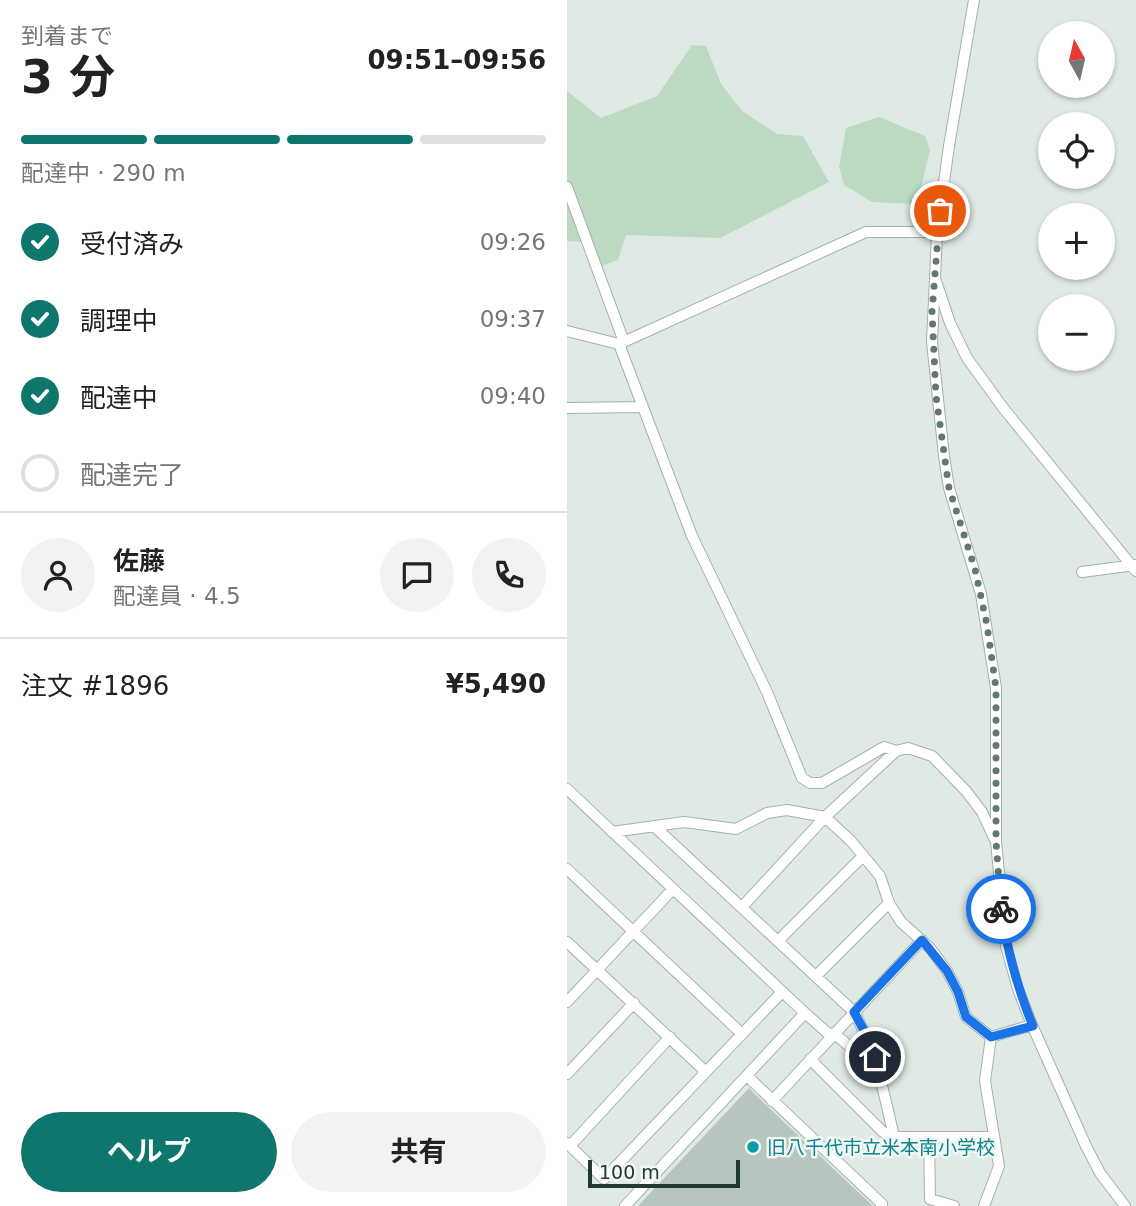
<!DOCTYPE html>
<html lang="ja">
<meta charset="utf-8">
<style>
body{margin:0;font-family:"DejaVu Sans","Noto Sans JP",sans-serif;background:#f2f2f2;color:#222;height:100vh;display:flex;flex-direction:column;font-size:26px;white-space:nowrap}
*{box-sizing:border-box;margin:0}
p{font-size:23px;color:#767676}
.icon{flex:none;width:38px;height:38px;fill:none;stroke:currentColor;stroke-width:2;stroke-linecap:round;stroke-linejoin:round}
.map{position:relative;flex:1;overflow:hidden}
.side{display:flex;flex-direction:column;background:#fff;width:567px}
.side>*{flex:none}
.needle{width:46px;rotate:352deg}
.fabs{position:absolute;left:471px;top:21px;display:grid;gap:14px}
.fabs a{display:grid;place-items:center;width:77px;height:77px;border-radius:50%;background:#fff;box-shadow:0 2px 5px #0004;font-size:35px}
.scale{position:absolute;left:21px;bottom:18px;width:152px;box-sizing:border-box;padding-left:7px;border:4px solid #223931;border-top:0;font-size:19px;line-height:24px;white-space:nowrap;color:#223931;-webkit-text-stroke:5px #f1f7f3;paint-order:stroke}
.pin{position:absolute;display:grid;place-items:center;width:60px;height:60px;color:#fff;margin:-30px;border:4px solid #fff;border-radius:50%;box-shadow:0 2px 7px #0007}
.courier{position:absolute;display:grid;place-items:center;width:70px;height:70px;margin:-35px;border:5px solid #1a73e8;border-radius:50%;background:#fff;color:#222;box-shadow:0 2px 9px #0007}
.overview em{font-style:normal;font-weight:700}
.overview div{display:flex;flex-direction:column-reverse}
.overview{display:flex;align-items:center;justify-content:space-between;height:119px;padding:0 21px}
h1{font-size:46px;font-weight:700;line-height:52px}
.bar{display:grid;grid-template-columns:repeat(4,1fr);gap:10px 7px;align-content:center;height:84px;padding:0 21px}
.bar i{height:9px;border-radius:5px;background:#e0e0e0}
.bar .current{background:#0f766e}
.bar p{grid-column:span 4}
.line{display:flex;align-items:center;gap:18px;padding:0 21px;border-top:2px solid #e0e0e0}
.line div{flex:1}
.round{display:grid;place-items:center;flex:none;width:74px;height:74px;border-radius:37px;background:#f2f2f2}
ol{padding:0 21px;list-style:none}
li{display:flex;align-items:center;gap:21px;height:77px}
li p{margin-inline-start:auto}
li .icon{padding:7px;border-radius:50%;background:#0f766e;color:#fff;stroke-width:4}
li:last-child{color:#767676}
li i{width:38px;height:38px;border:4px solid #e0e0e0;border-radius:50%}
.cta{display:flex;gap:14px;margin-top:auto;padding:14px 21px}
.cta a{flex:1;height:80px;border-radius:42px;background:#0f766e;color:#fff;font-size:28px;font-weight:700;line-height:80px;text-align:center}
.cta a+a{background:#f2f2f2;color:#222}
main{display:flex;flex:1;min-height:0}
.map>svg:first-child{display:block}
.green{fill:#bbdac1}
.building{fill:#b6c5be}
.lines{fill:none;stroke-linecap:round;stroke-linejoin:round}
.minor-casing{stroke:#a3b1ab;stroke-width:12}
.minor{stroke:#fff;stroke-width:10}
.done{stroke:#647770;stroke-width:7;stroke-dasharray:0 12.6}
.route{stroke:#1a73e8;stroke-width:9}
.culture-dot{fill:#0f9aa8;stroke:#f1f7f3;stroke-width:2.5}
.labels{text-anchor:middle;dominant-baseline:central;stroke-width:5;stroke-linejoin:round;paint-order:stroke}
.culture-label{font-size:19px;fill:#0d838f;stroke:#f1f7f3;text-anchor:start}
</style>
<main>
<section class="side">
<div class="overview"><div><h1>3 分</h1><p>到着まで</p></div><em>09:51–09:56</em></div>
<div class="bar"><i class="current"></i><i class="current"></i><i class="current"></i><i></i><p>配達中 · 290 m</p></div>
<ol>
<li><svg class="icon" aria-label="check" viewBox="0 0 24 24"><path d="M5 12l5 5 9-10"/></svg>受付済み<p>09:26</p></li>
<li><svg class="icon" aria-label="check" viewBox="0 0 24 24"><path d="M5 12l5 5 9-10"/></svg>調理中<p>09:37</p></li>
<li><svg class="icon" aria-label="check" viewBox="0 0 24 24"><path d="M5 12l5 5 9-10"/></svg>配達中<p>09:40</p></li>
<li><i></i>配達完了</li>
</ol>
<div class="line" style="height:126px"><a class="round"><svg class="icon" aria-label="person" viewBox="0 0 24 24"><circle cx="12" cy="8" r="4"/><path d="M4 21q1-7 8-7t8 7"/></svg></a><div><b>佐藤</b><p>配達員 · 4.5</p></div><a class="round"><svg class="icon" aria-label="chat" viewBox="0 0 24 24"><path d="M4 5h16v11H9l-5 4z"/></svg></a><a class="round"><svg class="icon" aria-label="phone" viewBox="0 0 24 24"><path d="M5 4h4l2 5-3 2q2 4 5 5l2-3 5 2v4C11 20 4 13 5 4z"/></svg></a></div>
<div class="line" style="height:91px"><div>注文 #1896</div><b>¥5,490</b></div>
<div class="cta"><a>ヘルプ</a><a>共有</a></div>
</section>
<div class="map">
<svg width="569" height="1206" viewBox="0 0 569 1206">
<rect width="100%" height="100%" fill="#e0eae5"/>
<path class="green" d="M125,45L139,46L154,84L175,111L210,134L236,136L262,182L153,238L59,235L51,260L35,266L23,262L17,242L0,241V91L34,118L90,96Z
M312,117L358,136L363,150L350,204L305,202L277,185L272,167L279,128Z"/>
<path class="building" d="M182,1088L200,1106L306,1206H71Z"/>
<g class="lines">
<defs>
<path id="minor" d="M407,0L382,146L370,232L368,278L383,323L400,358L437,409L569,571
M0,187L57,342
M368,278L365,342L377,456L382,488L414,594L429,688V841L439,946L451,989L465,1025L519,1146L533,1173L558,1206
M0,331L52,344L299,232H370
M52,344L125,536L200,692L235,778L243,783H255L317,747L329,751
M0,408L76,407
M515,572L568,565
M0,789L238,1013L58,1206
M87,826L287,1012C309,1051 317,1093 327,1137H427
M45,832L117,822L169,829L200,813L220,810L258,817L284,841L313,876L322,903L334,922L363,948L380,971L391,992L399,1017L424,1037L465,1025
M0,869L175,1034
M175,907L258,817L329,751L341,748L365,756L399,791L415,812L427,838
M211,941L296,856
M0,942L139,1072
M249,976L322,903
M0,1002L106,889
M238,1013L264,1036
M267,1033L293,1056L309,1063
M243,1059L316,1132L327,1137
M0,1074L67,1003
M180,1076L315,1204L314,1206
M205,1101L355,940
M362,1137L363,1199L387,1206
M0,1143L37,1179L215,992
M3,1146L103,1037
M417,1206L432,1166L418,1081L424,1037"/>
</defs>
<use href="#minor" class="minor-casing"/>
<use href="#minor" class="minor"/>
</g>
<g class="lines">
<path class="done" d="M373,211L365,312L369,396L382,488L408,569L420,625L429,688V841L434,909"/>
<path class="route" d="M308,1057L301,1038L287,1012L355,940L380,971L391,992L399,1017L424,1037L466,1026C450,987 440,950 434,909"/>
</g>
<circle class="culture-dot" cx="186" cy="1147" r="7"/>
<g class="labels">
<g class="culture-label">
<text x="200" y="1147">旧八千代市立米本南小学校</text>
</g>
</g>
</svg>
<div class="fabs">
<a><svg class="needle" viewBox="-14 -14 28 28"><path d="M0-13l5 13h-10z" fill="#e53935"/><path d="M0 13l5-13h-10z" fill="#767676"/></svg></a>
<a><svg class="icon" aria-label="locate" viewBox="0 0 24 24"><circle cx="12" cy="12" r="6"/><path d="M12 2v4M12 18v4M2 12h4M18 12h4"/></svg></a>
<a>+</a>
<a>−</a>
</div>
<div class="scale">100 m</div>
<div class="pin" style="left:373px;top:211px;background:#ea580c"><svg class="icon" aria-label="bag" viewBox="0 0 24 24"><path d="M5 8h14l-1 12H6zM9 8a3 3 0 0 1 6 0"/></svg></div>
<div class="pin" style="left:308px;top:1057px;background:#1f2937"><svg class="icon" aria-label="home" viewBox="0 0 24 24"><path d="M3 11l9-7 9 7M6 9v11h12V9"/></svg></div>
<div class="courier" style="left:434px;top:909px"><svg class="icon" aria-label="bike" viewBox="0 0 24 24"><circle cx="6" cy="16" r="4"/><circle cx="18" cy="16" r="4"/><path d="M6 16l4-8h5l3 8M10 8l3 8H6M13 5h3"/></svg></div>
</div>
</main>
